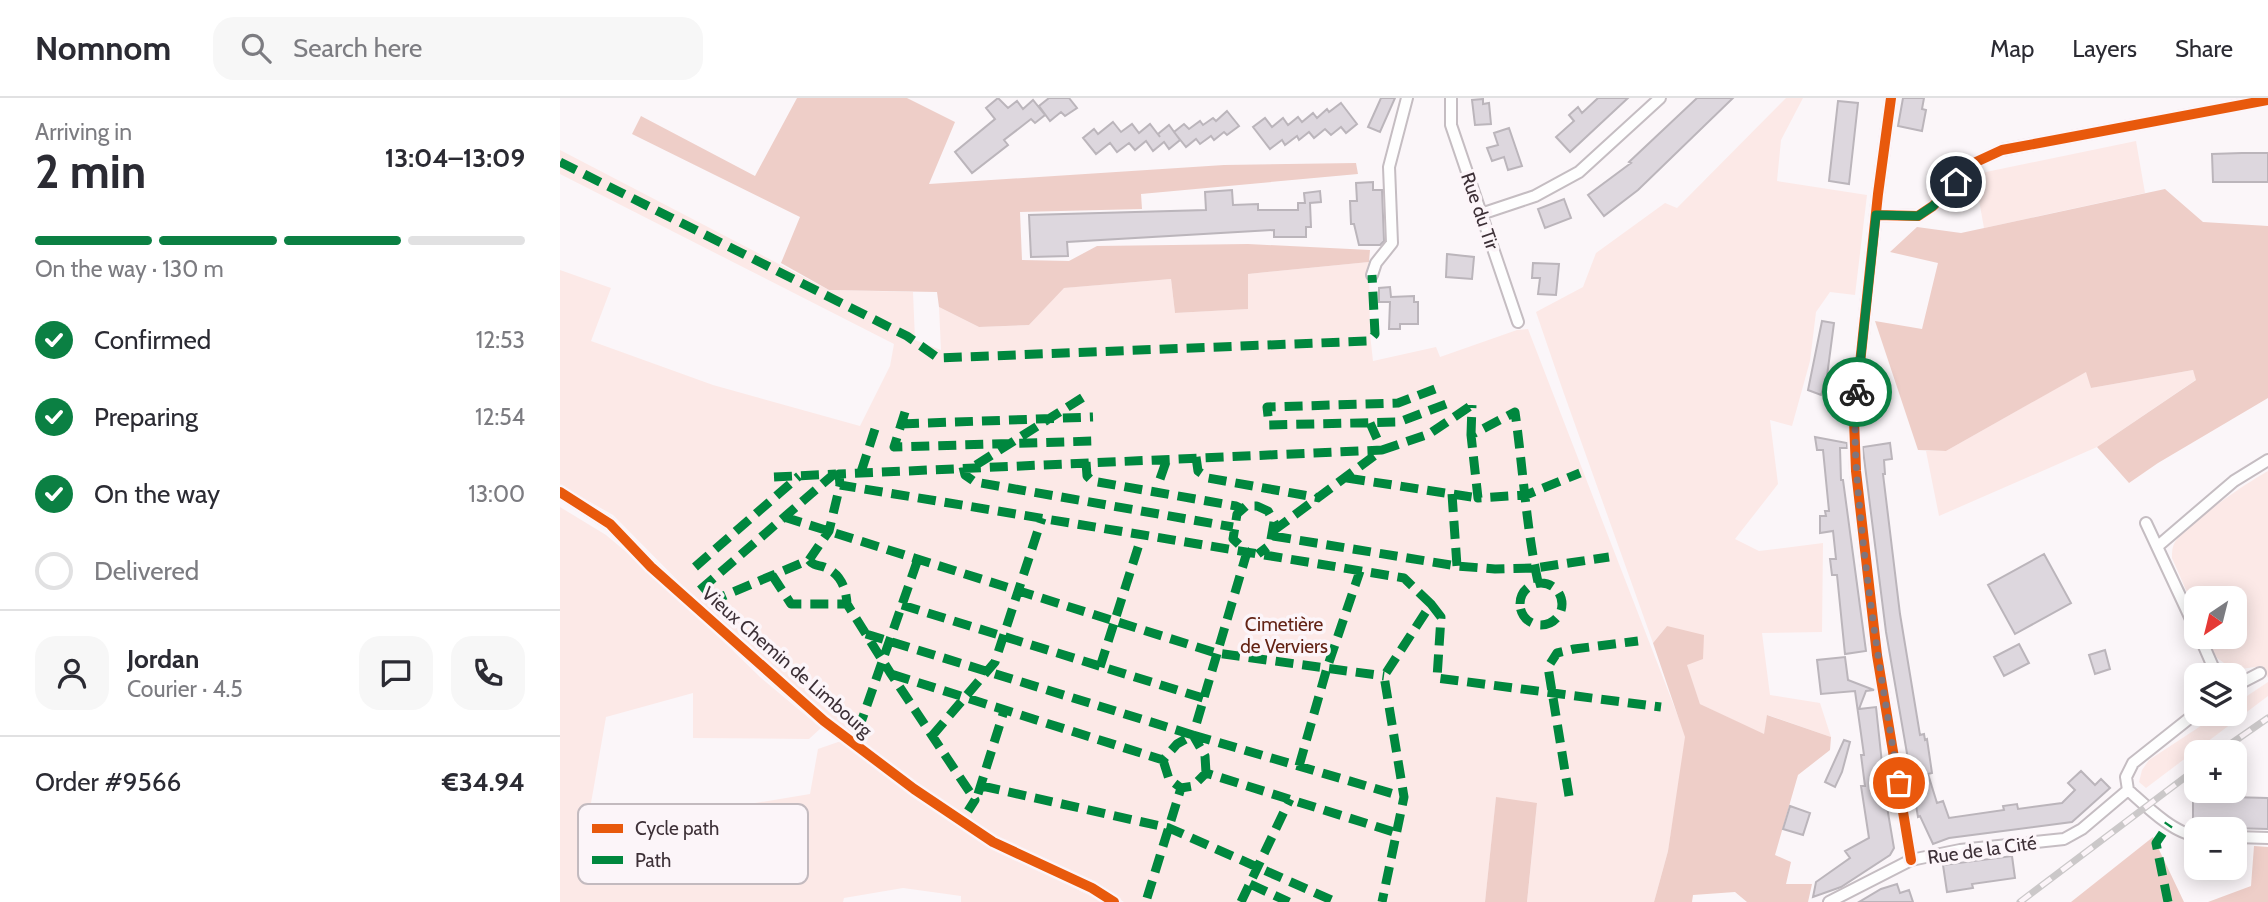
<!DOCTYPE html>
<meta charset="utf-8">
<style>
body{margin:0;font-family:Cabin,sans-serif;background:#f7f7f7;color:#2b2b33;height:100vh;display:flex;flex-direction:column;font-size:26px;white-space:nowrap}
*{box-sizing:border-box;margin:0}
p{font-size:23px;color:#7c7c81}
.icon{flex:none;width:38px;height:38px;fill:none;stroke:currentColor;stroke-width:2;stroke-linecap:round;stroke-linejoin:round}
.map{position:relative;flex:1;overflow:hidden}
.panel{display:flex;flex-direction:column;background:#fff;width:560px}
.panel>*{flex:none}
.needle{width:46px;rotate:215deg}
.tools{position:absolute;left:1624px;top:488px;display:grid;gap:14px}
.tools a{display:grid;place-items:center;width:63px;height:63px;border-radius:14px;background:#fff;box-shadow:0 4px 18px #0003;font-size:35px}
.pin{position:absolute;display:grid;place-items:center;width:60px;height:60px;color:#fff;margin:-30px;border:4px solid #fff;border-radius:50%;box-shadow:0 2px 7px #0007}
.courier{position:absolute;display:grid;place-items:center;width:70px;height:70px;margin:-35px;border:5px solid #0b8043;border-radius:50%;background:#fff;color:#222;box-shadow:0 2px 9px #0007}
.overview em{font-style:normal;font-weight:800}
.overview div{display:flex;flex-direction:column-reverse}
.overview{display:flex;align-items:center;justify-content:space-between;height:119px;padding:0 35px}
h1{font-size:46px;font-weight:800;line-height:52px}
.bar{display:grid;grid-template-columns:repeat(4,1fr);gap:10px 7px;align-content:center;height:84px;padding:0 35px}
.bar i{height:9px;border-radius:5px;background:#e1e1e2}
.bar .current{background:#0b8043}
.bar p{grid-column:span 4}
.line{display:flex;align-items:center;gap:18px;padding:0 35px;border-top:2px solid #e1e1e2}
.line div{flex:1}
.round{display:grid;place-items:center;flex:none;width:74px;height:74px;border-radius:21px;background:#f7f7f7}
ol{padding:0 35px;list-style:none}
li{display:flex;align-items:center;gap:21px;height:77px}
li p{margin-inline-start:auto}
li .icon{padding:7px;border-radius:50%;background:#0b8043;color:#fff;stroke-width:4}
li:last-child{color:#7c7c81}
li i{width:38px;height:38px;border:4px solid #e1e1e2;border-radius:50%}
header{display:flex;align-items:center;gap:42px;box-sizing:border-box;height:98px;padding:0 35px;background:#fff;border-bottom:2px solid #e1e1e2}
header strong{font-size:33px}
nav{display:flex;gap:38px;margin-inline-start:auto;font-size:24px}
.search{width:490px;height:63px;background:#f7f7f7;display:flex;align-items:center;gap:18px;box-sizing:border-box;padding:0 24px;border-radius:21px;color:#7c7c81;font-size:26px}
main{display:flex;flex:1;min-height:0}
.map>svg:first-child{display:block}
.green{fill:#fce9e7}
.forest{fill:#eecec8}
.building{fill:#ddd7de;stroke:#bbb5bb;stroke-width:2}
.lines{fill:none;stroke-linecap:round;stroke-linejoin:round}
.minor-casing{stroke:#c5bdc2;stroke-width:14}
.minor{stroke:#fefefe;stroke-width:10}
.rail-casing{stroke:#cbc8c9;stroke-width:7}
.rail{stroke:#fcf5f9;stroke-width:4.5;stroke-dasharray:13;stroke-linecap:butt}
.quiet{stroke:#00873e;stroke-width:9;stroke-dasharray:18 9;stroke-linecap:butt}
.cycleway-casing{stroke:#fcf5f9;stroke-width:15}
.cycleway{stroke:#e8590c;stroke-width:10}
.done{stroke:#80757b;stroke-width:7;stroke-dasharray:0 12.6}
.route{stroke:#0b8043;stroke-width:9}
.labels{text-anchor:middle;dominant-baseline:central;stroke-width:7;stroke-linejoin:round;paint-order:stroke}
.street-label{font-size:19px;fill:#3d3037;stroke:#fcf5f9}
.park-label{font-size:19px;fill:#632315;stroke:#fcf5f9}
.key{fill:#fcf5f9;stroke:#c3babf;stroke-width:2}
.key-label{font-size:19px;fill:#3d3037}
</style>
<header>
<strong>Nomnom</strong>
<div class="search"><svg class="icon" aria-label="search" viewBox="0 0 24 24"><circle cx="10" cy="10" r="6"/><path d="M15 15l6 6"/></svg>Search here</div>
<nav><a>Map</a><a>Layers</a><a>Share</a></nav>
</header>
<main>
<section class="panel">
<div class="overview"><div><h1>2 min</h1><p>Arriving in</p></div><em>13:04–13:09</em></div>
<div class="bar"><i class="current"></i><i class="current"></i><i class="current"></i><i></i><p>On the way · 130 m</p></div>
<ol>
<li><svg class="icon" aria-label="check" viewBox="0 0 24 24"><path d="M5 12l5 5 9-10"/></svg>Confirmed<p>12:53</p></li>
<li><svg class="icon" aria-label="check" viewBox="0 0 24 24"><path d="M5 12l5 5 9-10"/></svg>Preparing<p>12:54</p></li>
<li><svg class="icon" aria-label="check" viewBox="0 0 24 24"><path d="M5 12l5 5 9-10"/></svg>On the way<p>13:00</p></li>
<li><i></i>Delivered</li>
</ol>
<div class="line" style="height:126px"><a class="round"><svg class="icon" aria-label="person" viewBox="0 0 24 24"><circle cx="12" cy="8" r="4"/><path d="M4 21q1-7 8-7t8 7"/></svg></a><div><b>Jordan</b><p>Courier · 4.5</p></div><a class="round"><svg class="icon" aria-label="chat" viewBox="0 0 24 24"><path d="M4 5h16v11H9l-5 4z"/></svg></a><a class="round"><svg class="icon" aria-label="phone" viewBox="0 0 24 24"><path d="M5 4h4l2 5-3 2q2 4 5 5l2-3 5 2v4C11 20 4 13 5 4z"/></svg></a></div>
<div class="line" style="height:91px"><div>Order #9566</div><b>€34.94</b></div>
</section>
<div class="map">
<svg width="1708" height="804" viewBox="0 0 1708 804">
<rect width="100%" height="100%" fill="#fbf6f9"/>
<path class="green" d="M1226,0H1243L1221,42L1217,83L1307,97L1295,197L1270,194L1256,214L1250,263L1232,328L1210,322L1218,386L1175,441L1199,453L1263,445L1262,534L1202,535L1210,597L1260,605L1271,639L1208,617L1204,637L1140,606L1126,567L1107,528L1093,545L1002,290L976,214L1023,189L1036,155L1105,105L1117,110Z
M1576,43L1585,95L1424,130L1415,80L1426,74Z
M0,52L269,192L353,194L355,242L381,252L379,209L419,229L469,227L503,190L611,181L615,215L687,211L688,176L809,164L810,236L813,263L876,249L880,259L957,232L968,231L1126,639L1108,753L1094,804H967L977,706L936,700L925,804H564L541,790L434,738L356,685L264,616L137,502L53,417L0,387V172L51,190L31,243L153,287L300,328L330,268L334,246L0,76Z
M1633,272L1637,281L1537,349L1379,418L1366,353H1386L1527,273L1531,290Z
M1708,373V580L1702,568L1674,572L1657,560L1647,539H1675V500H1636V515L1612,460C1612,455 1612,449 1615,444C1630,423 1685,386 1708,373Z
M0,409L46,437L107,488L200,579L261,630L249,641L133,640V595L46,619L31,705L111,719L250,696L258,651L281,643L354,700L444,755L543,804H401V798L343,790L284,800L283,804H0Z
M1708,584V598L1586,690L1579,684L1582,672L1589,662L1659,616H1675V606Z"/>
<path class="forest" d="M237,0H347L395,24L369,86L664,67L796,65L798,76L581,96L582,111L460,114L462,162L509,163L537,148L688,146L810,152L809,164L688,176V211L615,215L611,181L504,190L469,227L419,229L379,209L377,194L269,192L221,165L240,119L72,36L81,18L195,78Z
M1605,91L1643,124L1708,128V300L1598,365L1569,385L1537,349L1636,282L1633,272L1531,290L1526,274L1386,353L1358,352L1315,223L1362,231L1378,165L1330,154L1357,129L1401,135Z
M1107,528L1144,537L1143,561L1127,567L1140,606L1204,636L1207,617L1271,639L1270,652L1238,677L1215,757L1231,764L1226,786H1252L1248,804H1187L1175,794L1133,797L1132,804H1094L1108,753L1125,639L1093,545Z
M936,699L977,705L967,804H925Z
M1593,739L1624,804H1511Z
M1694,748L1708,749V804H1648L1691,788Z"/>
<path class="building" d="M438,0L448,10L457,3L463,11L473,2L485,17L475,25L471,21L444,42L448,47L412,75L395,54L435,21L426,10Z
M489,0H509L517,10L505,18L501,14L490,23L479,8Z
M821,0H835L820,34L808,29Z
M1038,0H1068L1010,54L996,39L1014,23L1009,17L1018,9L1022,15Z
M1137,0H1173L1078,92L1044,118L1028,97L1071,65L1069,64Z
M1343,0H1364L1362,11L1366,12L1362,33L1338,28Z
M923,1V6L929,5L931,26L915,27L912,2Z
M1278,3L1298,5L1289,86L1269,83Z
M781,5L797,26L786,35L781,29L771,37L765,31L754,40L749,34L739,42L737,38L725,47L722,42L710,51L693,29L705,20L712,29L723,20L728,27L738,19L742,24L753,15L757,20L767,11L769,14Z
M667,13L679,28L667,37L664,34L654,42L651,38L640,46L636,41L626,49L614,34L624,26L629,31L640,23L643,27L653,20L656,23Z
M553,24L561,34L572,26L579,35L590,26L600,39L598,36L609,27L620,42L609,51L604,44L593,53L586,43L575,52L569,45L557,54L550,45L536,56L523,40L534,31L538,36Z
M949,30L962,68L948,72L944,59L932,63L927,50L938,47L934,35Z
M1682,55H1708V84H1653L1652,56Z
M813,84V92H822L824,143L820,147H799L794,126H791L790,103H797L796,85Z
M672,92L673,107L698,106V112H738V105H745L744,95L760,93L761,104L750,105L751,129H746V139H714V132L507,144L508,158L471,159L469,117L646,112L645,94Z
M1004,101L1011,120L985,130L978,111Z
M887,156L914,159L912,181L886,179Z
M973,165L999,166L996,197L978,196L980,180H972Z
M830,189L831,199L854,198V204H858V226H840V231H829L830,204H819V190Z
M1262,223L1274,225L1267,278L1261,297L1248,292Z
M1255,339L1287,345V350H1280L1281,382H1283L1306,553L1285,556L1277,477H1272L1270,461H1276L1273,433L1260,435V418H1266L1265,413H1269L1263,352H1257Z
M1330,345L1332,361L1324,362L1325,376H1323L1340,516L1360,637L1364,636L1365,642L1367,641L1372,675L1368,676L1377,705L1383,703L1389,720L1444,712L1443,708L1457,706L1458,711L1502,705L1515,692L1508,685L1521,673L1535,687L1541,681L1550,690L1512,724L1389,740L1373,746L1360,718L1358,719L1326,534L1303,352V349Z
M1484,456L1511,505L1455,536L1428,487Z
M1459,546L1469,565L1444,578L1434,559Z
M1545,552L1550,571L1535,576L1529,557Z
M1285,559L1288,582L1314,592L1306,593L1299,611L1316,609L1326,703L1334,750L1330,757L1281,789L1253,799L1256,784L1290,760L1285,753L1309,740L1301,688H1305L1301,657H1304L1295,593L1261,596L1257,562Z
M1284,642L1290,644L1282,674L1275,689L1265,684Z
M1633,698L1708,700V731L1633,729Z
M1230,708L1250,715L1243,737L1223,731Z
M1452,758L1455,780L1412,786L1413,790L1387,794L1383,767Z
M1337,786L1340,795L1349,792L1353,804H1299L1321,791Z"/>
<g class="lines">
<defs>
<path id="minor" d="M891,0V27L958,224
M1331,0L1318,96L1294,322L1296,373L1317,557L1351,762
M921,116L975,98L1019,74L1100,0
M1316,117L1358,118L1373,108L1416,64L1442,52L1708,2
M812,177L816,165L832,145L829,69L847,0
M0,394L50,426L91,469L264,623L354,691L433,744L532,790L554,804
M1586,425L1636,532
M1598,448L1674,383L1708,362
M1640,539L1657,578
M1675,588L1700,575
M1568,692L1566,679L1573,665L1636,615
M1675,739L1708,740
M1269,804L1351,762L1400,752L1504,741L1522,731L1568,692C1584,706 1615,737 1636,737"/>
</defs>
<use href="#minor" class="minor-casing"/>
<use href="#minor" class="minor"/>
<defs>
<path id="rail" d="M1659,654L1708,620
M1460,804L1636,671"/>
</defs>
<use href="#rail" class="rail-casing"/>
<use href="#rail" class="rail"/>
<path class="quiet" d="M0,64L347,238L378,260L809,243L815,236L812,177
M875,291L838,305L707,309L709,327L839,324L889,305
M345,314L334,349L534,343
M341,326L533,319
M911,337L912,307
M636,359L638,373L648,380L760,400
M526,364L527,378L532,383L676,408L682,411
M416,367L525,298
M403,369L405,377L415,384L673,429
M301,374L315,331
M214,379L276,376
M787,380L918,400
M600,381L607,361
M280,387L279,376L822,352L810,325
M892,396L897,468
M224,419L656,555L824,578
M713,433L822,352L869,336L912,307
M713,438L897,468L935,471L975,470L1049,459
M249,462C254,468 257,467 264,469C280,475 286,489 287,506
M135,469L239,378
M212,477L231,506H287L331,576L415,702L408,713
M978,484C966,428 963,370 955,314L911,337L918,400L966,397L1020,375
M960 506a21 21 0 1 1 42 0a21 21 0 1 1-42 0Z
M140,492L274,376
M149,504L249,462L269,433L280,387L844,480L871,506L824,578L844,699L822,804
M871,506L881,519L877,580L1101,609
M342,507L643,600
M306,536L633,637L617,646L603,662L331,576
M540,569L582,437
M298,633L358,461
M633,637L844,699
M372,638L435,564L482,420
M603,662L609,681L621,690L633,688L646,675L837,735
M739,668L767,570L800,473
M646,675L645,658L633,637L687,454L673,441L677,416L686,408H697L708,413L714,424L710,447L698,456
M422,688L609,730L776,804
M418,696L444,613
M1009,698L988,569L997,555L1014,551L1078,543
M690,786L729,804
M587,800L621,690
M681,804L730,701
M1608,804L1596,745L1609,726"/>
<defs>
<path id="cycleway" d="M1331,0L1318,96L1294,322L1296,373L1317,557L1351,762
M1316,117L1358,118L1373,108L1416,64L1442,52L1708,2
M0,394L50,426L91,469L264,623L354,691L433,744L532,790L554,804"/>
</defs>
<use href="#cycleway" class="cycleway-casing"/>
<use href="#cycleway" class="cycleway"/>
</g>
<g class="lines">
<path class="done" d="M1297,294C1292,344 1298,393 1303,443C1312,524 1325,605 1339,685"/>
<path class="route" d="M1297,294L1316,117L1358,118L1373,108L1396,84"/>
</g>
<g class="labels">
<g class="street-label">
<text transform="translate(920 113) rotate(71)">Rue du Tir</text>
<text transform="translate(227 564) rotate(41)">Vieux Chemin de Limbourg</text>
<text transform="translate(1422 752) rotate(-8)">Rue de la Cité</text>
</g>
<g class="park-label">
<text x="724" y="526">Cimetière<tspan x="724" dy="22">de Verviers</tspan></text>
</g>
</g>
<rect x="18" y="706" width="230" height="80" rx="10" class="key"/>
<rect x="32" y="726" width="31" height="9" fill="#e8590c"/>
<rect x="32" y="758" width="31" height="8" fill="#00873e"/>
<g class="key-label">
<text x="75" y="737">Cycle path</text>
<text x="75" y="769">Path</text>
</g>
</svg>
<div class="tools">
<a><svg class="needle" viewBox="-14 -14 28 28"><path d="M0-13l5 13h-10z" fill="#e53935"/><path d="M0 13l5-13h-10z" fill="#7c7c81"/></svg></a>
<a><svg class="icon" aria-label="layers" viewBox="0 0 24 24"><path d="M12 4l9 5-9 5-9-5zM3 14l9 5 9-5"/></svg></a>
<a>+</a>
<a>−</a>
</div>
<div class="pin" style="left:1339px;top:685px;background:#ea580c"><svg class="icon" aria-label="bag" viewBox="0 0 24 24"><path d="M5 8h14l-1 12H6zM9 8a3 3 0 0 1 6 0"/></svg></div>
<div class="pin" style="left:1396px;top:84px;background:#1f2937"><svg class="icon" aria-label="home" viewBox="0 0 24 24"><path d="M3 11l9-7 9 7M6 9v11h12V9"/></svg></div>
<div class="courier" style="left:1297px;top:294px"><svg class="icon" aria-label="bike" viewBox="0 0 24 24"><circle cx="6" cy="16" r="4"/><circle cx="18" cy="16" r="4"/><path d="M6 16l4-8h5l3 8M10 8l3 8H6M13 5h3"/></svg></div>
</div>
</main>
